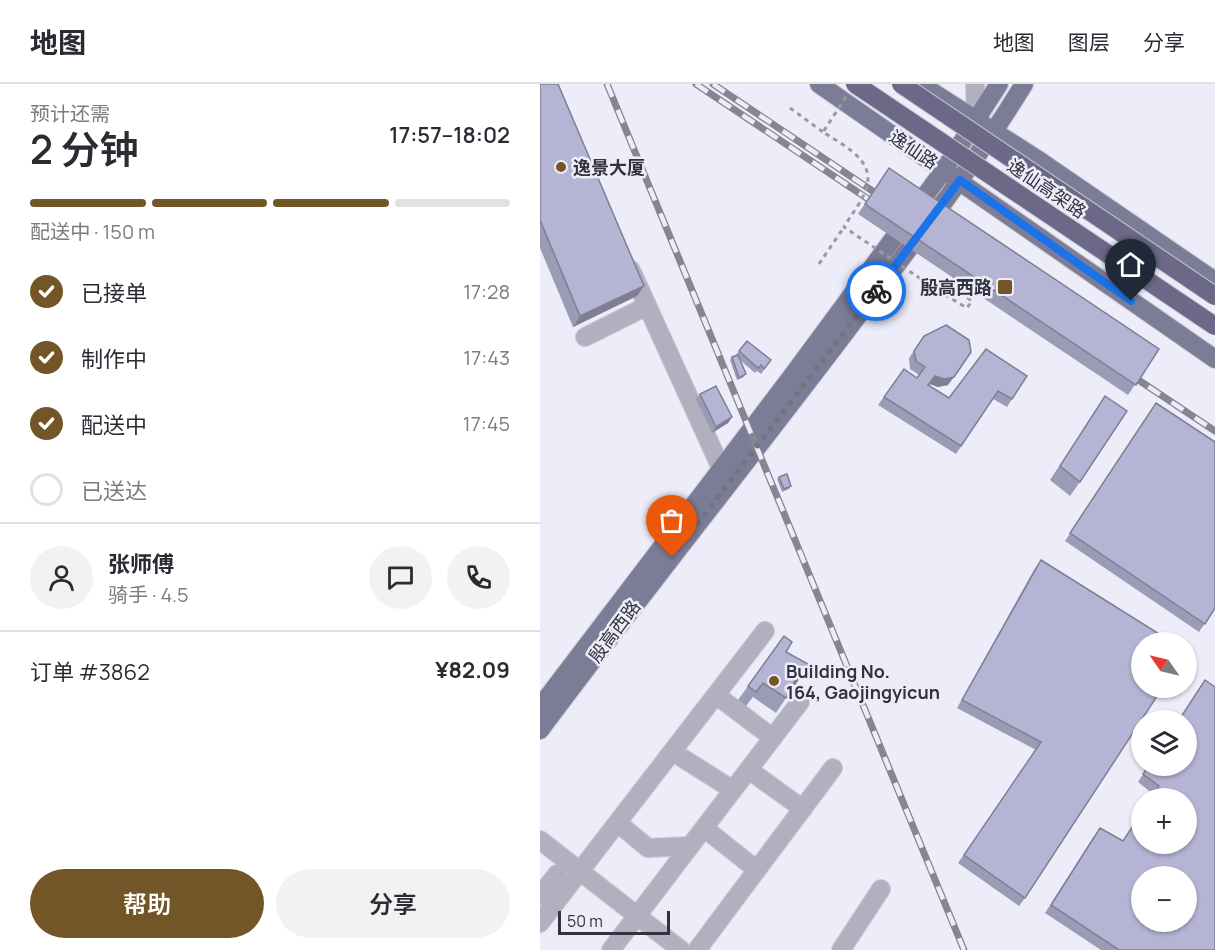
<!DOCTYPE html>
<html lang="zh">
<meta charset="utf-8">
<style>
body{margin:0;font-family:Manrope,"Noto Sans SC",sans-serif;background:#f2f2f3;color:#2b2b33;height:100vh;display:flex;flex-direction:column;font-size:22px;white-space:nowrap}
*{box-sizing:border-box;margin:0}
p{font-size:20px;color:#7c7c81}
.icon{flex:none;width:33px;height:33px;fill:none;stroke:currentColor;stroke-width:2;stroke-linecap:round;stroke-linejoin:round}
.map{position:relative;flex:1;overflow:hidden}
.drawer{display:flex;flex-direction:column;background:#fff;width:540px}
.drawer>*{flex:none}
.needle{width:39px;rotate:304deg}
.controls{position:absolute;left:591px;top:548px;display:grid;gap:12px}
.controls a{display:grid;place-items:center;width:66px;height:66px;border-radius:50%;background:#fff;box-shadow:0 2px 4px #0004;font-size:30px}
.scale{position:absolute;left:18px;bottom:15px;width:112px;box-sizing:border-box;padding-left:6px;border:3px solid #33323f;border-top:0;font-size:16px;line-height:21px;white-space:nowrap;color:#33323f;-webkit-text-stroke:4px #ededfa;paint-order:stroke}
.pin{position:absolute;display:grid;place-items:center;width:51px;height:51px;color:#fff;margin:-62px -26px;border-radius:50% 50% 50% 0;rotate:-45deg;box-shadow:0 0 6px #0007}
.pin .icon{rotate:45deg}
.courier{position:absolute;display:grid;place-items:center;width:60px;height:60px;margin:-30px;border:4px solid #1a73e8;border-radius:50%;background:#fff;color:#222;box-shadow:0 2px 8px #0007}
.head em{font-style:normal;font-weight:600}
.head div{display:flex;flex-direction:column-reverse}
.head{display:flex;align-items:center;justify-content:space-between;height:102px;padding:0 30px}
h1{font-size:39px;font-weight:600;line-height:45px}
.bar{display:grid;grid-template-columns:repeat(4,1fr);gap:9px 6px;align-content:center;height:72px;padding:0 30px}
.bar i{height:8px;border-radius:4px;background:#e1e1e2}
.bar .on{background:#725628}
.bar p{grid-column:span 4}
.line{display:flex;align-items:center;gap:15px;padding:0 30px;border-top:2px solid #e1e1e2}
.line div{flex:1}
.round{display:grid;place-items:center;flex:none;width:63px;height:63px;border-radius:32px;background:#f2f2f3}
ol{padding:0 30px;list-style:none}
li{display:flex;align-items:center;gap:18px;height:66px}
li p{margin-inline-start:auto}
li .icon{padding:6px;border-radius:50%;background:#725628;color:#fff;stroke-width:4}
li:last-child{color:#7c7c81}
li i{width:33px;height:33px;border:3px solid #e1e1e2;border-radius:50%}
.primary-button{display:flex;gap:12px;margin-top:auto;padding:12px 30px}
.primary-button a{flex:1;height:69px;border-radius:36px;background:#725628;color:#fff;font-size:24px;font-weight:600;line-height:69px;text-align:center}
.primary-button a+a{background:#f2f2f3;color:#2b2b33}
header{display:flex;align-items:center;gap:36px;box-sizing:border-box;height:84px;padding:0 30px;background:#fff;border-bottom:2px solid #e1e1e2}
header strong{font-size:28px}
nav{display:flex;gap:33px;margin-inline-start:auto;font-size:21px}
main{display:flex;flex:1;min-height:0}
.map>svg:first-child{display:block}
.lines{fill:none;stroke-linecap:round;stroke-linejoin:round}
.minor-casing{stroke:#c8c8d5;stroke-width:20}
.major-casing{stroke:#c8c8d5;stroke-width:20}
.path{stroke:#9a99a6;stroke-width:3;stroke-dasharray:4.5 4.5;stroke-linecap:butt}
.minor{stroke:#b1b0bf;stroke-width:18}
.major{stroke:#7d7c96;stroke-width:18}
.rail-casing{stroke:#868693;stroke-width:7}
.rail{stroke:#ededfa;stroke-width:4.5;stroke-dasharray:14;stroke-linecap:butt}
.highway-bridge-casing{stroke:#c8c8d5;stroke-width:20;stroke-linecap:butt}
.path-bridge{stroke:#9a99a6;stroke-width:3;stroke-dasharray:4.5 4.5;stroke-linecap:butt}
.highway-bridge{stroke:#6b6987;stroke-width:18}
.wall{fill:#9c9bb6}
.shaded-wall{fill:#7f7e94}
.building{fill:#b5b4d4;stroke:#7f7e94;stroke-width:1.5;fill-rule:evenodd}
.done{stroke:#747380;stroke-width:6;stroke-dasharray:0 10.8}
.route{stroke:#1a73e8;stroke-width:8}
.poi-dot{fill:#725628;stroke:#ededfa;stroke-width:2}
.labels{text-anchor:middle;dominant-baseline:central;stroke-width:5;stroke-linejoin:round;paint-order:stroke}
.street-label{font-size:18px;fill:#33323f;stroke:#ededfa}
.poi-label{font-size:18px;font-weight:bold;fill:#33323f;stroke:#ededfa;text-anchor:start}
</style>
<header>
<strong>地图</strong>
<nav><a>地图</a><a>图层</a><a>分享</a></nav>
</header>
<main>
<section class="drawer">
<div class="head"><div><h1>2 分钟</h1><p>预计还需</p></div><em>17:57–18:02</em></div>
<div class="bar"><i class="on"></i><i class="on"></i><i class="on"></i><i></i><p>配送中 · 150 m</p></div>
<ol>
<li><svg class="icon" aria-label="check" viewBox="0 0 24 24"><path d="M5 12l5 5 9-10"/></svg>已接单<p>17:28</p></li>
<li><svg class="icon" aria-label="check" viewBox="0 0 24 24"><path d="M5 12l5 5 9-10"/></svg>制作中<p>17:43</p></li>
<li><svg class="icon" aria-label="check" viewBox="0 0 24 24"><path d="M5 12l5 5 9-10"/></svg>配送中<p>17:45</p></li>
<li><i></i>已送达</li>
</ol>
<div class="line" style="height:108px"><a class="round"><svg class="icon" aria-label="person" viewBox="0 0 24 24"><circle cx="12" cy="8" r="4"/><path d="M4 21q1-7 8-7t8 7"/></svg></a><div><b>张师傅</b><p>骑手 · 4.5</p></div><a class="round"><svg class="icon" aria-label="chat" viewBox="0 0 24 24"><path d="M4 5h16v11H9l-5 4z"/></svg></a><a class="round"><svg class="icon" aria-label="phone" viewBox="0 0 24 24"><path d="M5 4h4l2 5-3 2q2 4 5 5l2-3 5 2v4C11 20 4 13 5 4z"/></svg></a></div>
<div class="line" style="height:78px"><div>订单 #3862</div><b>¥82.09</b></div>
<div class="primary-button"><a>帮助</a><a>分享</a></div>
</section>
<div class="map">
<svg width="675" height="866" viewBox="0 0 675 866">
<rect width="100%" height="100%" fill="#ededfa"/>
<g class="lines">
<defs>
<path id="minor" d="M422,89L436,37L435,0
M91,186L181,384
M45,253L107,222
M176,611L233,654
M133,668L193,706
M209,686L263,725
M78,739L108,764L150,762
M164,744L217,786
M0,756L141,866
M0,812L17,790
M0,839L225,547
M71,866L260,618
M157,866L293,684
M301,866L341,805"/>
<path id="major" d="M279,0L675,275
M380,0L497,75L675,197
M0,623L252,292L404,86L459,0
M0,646C106,504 217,366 323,225C379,151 436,79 484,0"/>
</defs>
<use href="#minor" class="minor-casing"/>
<use href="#major" class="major-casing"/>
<path class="path" d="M250,24L283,48
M279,180L304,143
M397,206L427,224L432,217L408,200L414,192"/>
<use href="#minor" class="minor"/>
<use href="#major" class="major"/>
<defs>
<path id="rail" d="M67,0L424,866
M156,0L340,123
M173,0L346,116
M585,287L675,347"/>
</defs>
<use href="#rail" class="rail-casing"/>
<use href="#rail" class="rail"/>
<defs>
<path id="highway-bridge" d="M315,0L675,242
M361,0L675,212"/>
</defs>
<use href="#highway-bridge" class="highway-bridge-casing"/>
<path class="path-bridge" d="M306,13L283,48C301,60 334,75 327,102C324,115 311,131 304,143L397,206"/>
<use href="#highway-bridge" class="highway-bridge"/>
</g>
<path class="wall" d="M0,0L97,212L33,243L0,164Z
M349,84L619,265L588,311L318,130Z
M384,252L408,301L398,303L390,300L388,302L409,314L446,265L472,315L467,323L453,315L416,370L338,321L364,285L377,294L379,291L370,285L369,274Z
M207,257L231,276L221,290L217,287L215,289L200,276L204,293L197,296L190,276L192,273L195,272Z
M160,310L192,333L188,339L172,349L156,315Z
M565,312L540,398L530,412L510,396Z
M616,319L675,524L659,548L525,457Z
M239,393L251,402L249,405L242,408L237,395Z
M501,476L632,558L485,814L479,822L418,779L496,666L417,624L495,484Z
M244,552L246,568L265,587L255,601L254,600L246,614L236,629L213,613L206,622L198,616Z
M609,681H646L675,866H561L505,829L554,752L583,757L613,710L598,698Z"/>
<path class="shaded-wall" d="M104,202L97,212L33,243L40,232Z
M395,292L414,293L408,301L398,303L390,300L382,309Z
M192,333L188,339L172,349L176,343Z
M261,585L265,587L255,601L251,600Z"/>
<path class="building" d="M0,0H18L104,202L40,232L0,136Z
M349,84L619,265L596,301L325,120Z
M406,241L429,256L431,268L414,293L404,295L395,292L388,301L409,314L446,265L487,292L472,315L458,307L421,362L344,313L364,285L377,294L385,283L376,277L374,267L384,252Z
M207,257L231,276L224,285L221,281L218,284L199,267Z
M198,271L206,290L199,294L192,273Z
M176,302L192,333L176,343L160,310Z
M565,312L587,327L540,398L520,382Z
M616,319L675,358V524L665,540L530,449Z
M247,390L251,402L244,405L239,393Z
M501,476L632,558H602V603H623L485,814L424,771L501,658L422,616Z
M244,552L252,558L246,568L268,580L265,587L261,585L246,614L223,599L216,608L208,602Z
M665,596L675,603V866H579L511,821L560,744L583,757L602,728V759H646V714H611L619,702L603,690L609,681H646V636H639ZM602,792H646V837H602Z"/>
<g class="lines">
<path class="done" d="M132,473L336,207"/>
<path class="route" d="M336,207L420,96L591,217"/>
</g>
<g class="poi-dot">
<circle cx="21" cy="83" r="6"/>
<rect x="457" y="195" width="16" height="16" rx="3"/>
<circle cx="234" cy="597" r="6"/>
</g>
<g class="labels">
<g class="street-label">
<text transform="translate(374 65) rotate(34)">逸仙路</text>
<text transform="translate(507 104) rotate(34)">逸仙高架路</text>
<text transform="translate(74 547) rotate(-53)">殷高西路</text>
</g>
<g class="poi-label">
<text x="33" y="83">逸景大厦</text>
<text x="452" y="203" text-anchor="end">殷高西路</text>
<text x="246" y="587">Building No.<tspan x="246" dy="21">164, Gaojingyicun</tspan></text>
</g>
</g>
</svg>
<div class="controls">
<a><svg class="needle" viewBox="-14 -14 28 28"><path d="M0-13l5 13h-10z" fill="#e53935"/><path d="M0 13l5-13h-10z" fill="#7c7c81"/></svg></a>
<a><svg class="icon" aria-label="layers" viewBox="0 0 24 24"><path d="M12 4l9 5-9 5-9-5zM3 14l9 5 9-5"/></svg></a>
<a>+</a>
<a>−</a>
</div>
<div class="scale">50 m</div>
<div class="pin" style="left:132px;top:473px;background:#ea580c"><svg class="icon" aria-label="bag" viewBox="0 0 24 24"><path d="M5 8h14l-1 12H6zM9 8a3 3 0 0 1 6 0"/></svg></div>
<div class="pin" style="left:591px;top:217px;background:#1f2937"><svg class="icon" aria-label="home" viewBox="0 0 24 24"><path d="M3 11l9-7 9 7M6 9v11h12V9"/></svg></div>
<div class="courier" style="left:336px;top:207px"><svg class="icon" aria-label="bike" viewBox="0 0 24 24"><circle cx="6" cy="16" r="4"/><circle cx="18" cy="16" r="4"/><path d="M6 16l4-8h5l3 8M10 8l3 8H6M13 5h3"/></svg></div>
</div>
</main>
